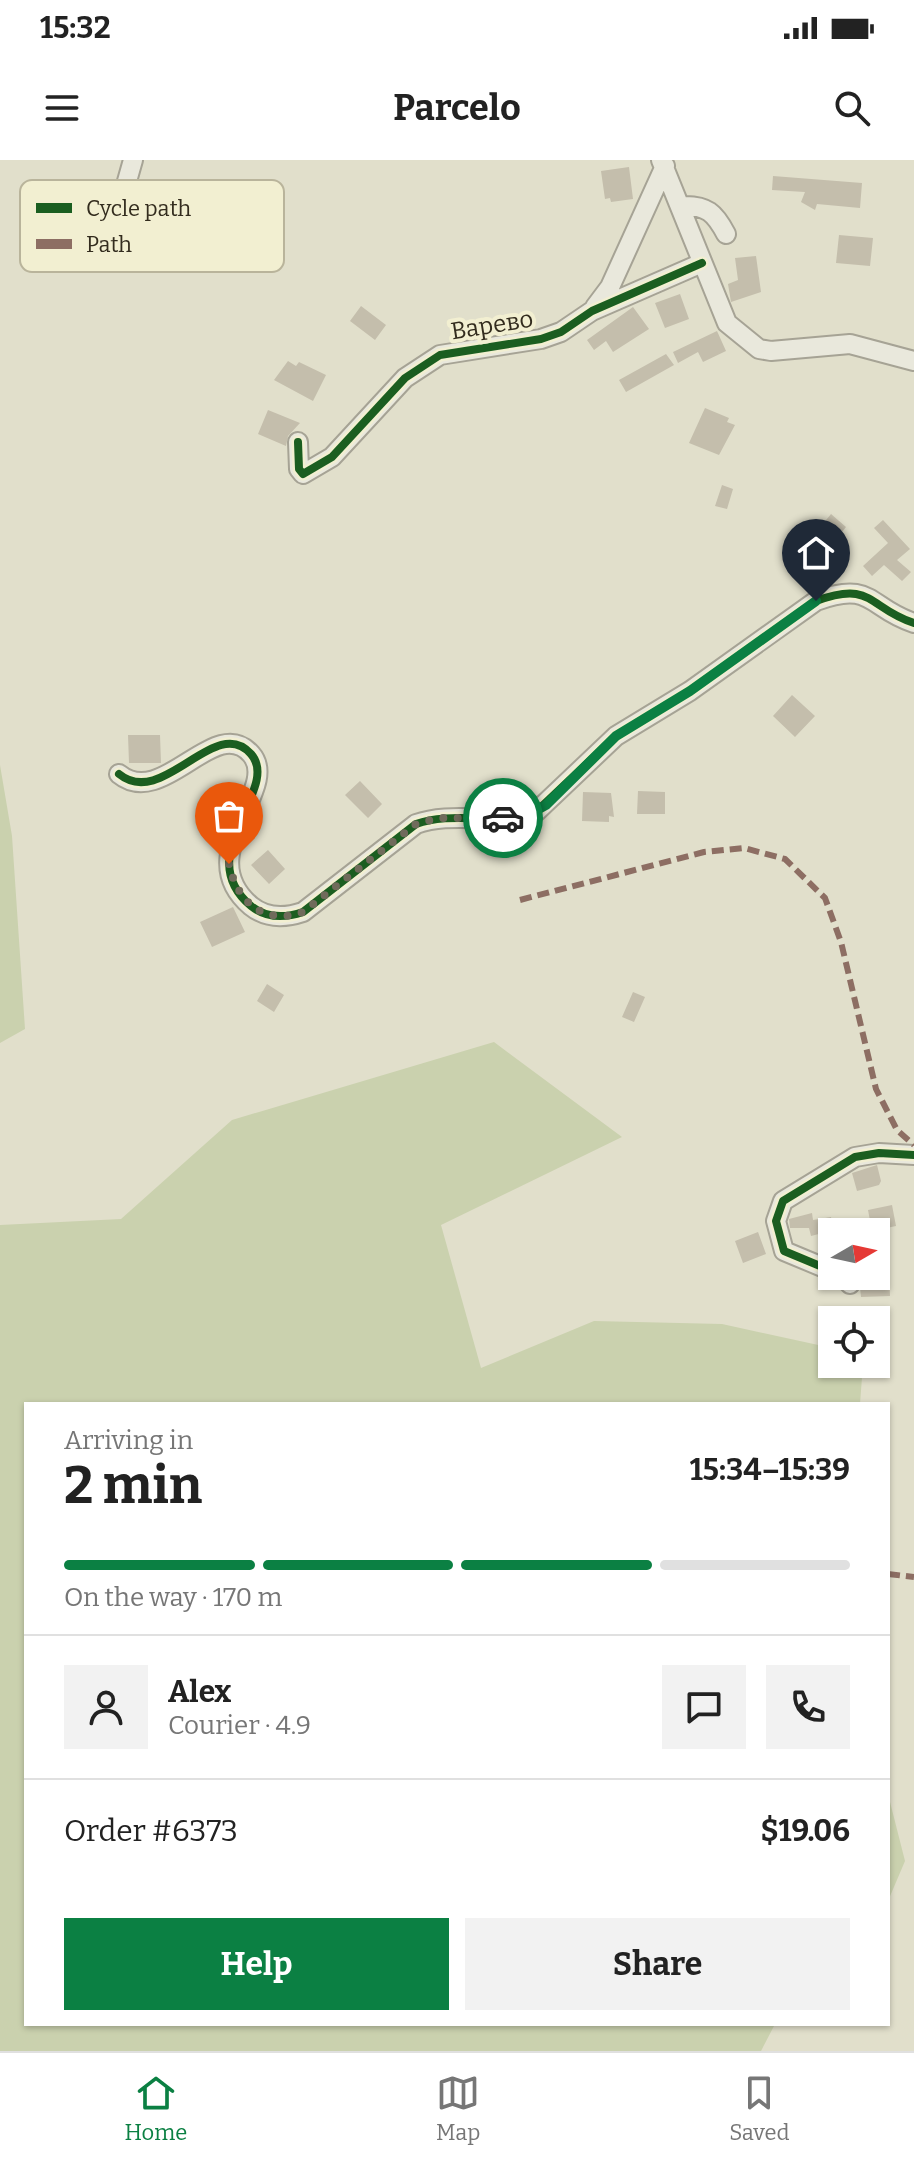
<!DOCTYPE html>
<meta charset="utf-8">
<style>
body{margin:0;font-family:Bitter,serif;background:#f2f2f2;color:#222;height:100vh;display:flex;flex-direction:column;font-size:30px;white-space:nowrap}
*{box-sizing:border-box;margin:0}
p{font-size:26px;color:#767676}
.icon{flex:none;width:44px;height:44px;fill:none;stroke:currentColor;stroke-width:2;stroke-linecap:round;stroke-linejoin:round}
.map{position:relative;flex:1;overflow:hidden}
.details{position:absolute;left:24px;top:1242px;width:866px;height:624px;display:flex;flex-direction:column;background:#fff;border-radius:0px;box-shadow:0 2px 6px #0004}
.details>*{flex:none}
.needle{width:52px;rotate:81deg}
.buttons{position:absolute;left:818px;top:1058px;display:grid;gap:16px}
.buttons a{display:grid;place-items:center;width:72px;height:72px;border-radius:0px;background:#fff;box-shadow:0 2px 6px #0004;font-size:40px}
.pin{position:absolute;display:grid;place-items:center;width:68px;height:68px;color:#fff;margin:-82px -34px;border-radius:50% 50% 50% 0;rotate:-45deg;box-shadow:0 0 8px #0007}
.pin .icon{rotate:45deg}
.courier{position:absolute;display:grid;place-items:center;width:80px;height:80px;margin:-40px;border:6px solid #0b8043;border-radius:50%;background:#fff;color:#222;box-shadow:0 2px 10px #0007}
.overview em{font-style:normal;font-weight:700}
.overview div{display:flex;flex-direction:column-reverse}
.overview{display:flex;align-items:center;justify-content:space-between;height:136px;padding:0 40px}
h1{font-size:52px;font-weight:700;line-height:60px}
.bar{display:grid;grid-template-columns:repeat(4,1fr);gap:12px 8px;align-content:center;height:96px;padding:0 40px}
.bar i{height:10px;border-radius:6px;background:#e0e0e0}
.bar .active{background:#0b8043}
.bar p{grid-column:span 4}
.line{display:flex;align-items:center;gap:20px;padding:0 40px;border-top:2px solid #e0e0e0}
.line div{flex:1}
.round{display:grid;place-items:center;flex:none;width:84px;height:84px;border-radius:0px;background:#f2f2f2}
.button{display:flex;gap:16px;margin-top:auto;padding:16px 40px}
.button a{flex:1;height:92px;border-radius:0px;background:#0b8043;color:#fff;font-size:32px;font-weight:700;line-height:92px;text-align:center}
.button a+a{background:#f2f2f2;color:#222}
.status{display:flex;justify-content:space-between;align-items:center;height:56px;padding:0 40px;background:#fff;direction:ltr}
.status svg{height:22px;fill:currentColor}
header{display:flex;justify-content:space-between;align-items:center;height:104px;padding:0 40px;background:#fff;font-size:36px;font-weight:700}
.tabs{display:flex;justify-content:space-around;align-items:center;height:112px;border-top:2px solid #e0e0e0;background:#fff;font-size:22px;color:#767676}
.tabs a{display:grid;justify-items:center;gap:4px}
.tabs .active{color:#0b8043}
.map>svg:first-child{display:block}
.green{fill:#cad1ae}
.building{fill:#c4beac}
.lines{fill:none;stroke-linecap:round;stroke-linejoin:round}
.minor-casing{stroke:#a6a395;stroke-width:22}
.minor{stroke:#e9e8dc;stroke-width:18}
.quiet{stroke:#8d6e63;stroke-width:6;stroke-dasharray:12 6;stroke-linecap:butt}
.cycleway-casing{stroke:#f2efd1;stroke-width:13}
.cycleway{stroke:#1b5e20;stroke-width:8}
.done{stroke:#706b5b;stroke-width:8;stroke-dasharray:0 14.4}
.route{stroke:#0b8043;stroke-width:10}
.labels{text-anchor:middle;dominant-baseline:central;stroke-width:8;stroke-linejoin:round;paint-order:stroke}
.street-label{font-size:24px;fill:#332c1e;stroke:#f2efd1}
.key{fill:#f2efd1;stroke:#b9b49b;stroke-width:2}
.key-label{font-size:22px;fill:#332c1e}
</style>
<div class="status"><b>15:32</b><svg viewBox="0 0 49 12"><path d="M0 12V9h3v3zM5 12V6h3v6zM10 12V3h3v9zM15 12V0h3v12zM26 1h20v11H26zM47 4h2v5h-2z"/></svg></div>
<header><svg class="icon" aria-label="menu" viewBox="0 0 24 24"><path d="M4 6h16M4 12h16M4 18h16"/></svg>Parcelo<svg class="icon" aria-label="search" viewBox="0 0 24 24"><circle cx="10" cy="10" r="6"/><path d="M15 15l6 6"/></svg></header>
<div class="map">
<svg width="914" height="1891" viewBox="0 0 914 1891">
<rect width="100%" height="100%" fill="#e1dfcb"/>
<path class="green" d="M0,605L12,676L25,869L0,883Z
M494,882L622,977L441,1065L481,1208L594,1161L722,1164L832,1188V1204H863L860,1244H26V1864H780L774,1866L761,1891H0V1065L121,1059L232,960Z
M888,1634L905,1701L888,1741Z"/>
<path class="building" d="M629,7L633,39L611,42L610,38L605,39L601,11Z
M773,16L862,23L860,48L817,44L815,50L801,42L805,32L772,30Z
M839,75L873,78L870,106L836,103Z
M756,96L761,132L731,142L728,124L738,120L735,98Z
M680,134L689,159L665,168L655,143Z
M361,146L386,165L375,180L350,161Z
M633,147L649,169L613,192L606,181L594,190L587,180Z
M717,171L726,191L703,202L698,192L678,203L673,192Z
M666,194L674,205L626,232L619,220Z
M288,201L296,206L299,202L326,215L313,241L274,220Z
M705,248L729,258L727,262L735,265L719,295L689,283Z
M268,250L300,263L288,276L286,286L258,274Z
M722,325L733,329L727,349L715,346Z
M831,354L846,367L829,388L814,375Z
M883,360L910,389L897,400L911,412L902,421L884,405L872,416L863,406L888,383L874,368Z
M792,535L815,556L795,577L773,556Z
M128,575H160L161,603H129Z
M360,621L382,644L368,658L345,635Z
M638,631L665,632V654H637Z
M583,632L611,633L614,657L609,656V662L582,661Z
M268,690L285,709L269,724L251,705Z
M233,747L245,772L212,787L200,762Z
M267,824L284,835L274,852L257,841Z
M633,832L645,837L634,862L622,857Z
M877,1005L881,1021L879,1025L857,1031L852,1013Z
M892,1045L896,1066L872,1071L868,1050Z
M812,1053L813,1060L831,1057L834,1070L811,1076L809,1068H790L789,1059Z
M758,1072L766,1094L743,1103L735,1081Z
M876,1109H889L890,1136L861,1137L859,1117L876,1116Z"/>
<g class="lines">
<defs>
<path id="minor" d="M661,0L727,163L759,189L771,191L850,184L914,201
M682,46C707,45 715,53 726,74
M116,60L133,0
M595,147L610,127L665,6
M298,282L299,309L303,314L332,297L405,218L440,195L541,179L561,172L592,151L702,103
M119,614C163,650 215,553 251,594C282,629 189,694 251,746C267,759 285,758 303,752L416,664C455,650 498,667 537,651L616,576L690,531L816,441C873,420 868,448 914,463
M832,1111L784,1091L776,1061L783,1041L855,997L879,993L914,995
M842,1116L850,1124"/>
</defs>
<use href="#minor" class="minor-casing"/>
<use href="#minor" class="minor"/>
<path class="quiet" d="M520,740L704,692L744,688L785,699L825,738L841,782L876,929L897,970L914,985
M888,1414L914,1417"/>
<defs>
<path id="cycleway" d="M298,282L299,309L303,314L332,297L405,218L440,195L541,179L561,172L592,151L702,103
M119,614C163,650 215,553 251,594C282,629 189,694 251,746C267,759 285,758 303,752L416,664C455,650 498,667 537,651L616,576L690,531L816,441C873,420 868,448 914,463
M832,1111L784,1091L776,1061L783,1041L855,997L879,993L914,995"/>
</defs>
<use href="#cycleway" class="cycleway-casing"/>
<use href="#cycleway" class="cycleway"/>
</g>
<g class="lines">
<path class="done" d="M229,704C237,742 264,766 303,752L416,664L438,658H503"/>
<path class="route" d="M503,658L528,655L546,645L616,576L690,531L816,441"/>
</g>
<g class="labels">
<g class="street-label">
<text transform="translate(492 165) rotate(-9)">Варево</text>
</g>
</g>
<rect x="20" y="20" width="264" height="92" rx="12" class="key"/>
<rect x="36" y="43" width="36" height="10" fill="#1b5e20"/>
<rect x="36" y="79" width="36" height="10" fill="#8d6e63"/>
<g class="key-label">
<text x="86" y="56">Cycle path</text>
<text x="86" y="92">Path</text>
</g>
</svg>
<div class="buttons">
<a><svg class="needle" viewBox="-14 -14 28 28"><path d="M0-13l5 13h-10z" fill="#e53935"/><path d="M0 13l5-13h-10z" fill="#767676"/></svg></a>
<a><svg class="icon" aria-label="locate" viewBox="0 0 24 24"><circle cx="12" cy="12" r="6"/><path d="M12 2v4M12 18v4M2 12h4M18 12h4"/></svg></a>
</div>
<div class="pin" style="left:229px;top:704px;background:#ea580c"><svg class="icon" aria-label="bag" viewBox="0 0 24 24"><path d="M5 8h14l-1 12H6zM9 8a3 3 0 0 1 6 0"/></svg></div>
<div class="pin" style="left:816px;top:441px;background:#1f2937"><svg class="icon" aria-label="home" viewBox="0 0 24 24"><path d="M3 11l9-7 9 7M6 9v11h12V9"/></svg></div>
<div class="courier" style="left:503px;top:658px"><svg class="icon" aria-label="car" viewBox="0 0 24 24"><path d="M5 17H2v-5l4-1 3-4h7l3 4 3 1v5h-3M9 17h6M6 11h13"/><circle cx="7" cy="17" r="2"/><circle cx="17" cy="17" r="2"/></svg></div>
<section class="details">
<div class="overview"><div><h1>2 min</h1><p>Arriving in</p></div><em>15:34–15:39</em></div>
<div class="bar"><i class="active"></i><i class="active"></i><i class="active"></i><i></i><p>On the way · 170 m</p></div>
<div class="line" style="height:144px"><a class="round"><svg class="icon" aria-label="person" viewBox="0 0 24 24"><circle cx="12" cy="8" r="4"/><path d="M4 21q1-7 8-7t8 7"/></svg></a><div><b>Alex</b><p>Courier · 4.9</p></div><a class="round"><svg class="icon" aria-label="chat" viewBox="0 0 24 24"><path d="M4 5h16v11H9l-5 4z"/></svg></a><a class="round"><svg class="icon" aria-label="phone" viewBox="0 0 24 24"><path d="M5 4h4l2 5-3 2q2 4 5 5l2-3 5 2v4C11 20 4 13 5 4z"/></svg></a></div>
<div class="line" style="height:104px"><div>Order #6373</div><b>$19.06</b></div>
<div class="button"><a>Help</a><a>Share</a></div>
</section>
</div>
<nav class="tabs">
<a class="active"><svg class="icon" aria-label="home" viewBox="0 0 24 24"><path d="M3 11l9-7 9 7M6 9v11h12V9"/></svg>Home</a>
<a><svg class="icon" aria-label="map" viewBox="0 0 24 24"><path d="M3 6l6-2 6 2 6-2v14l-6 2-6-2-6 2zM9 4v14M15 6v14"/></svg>Map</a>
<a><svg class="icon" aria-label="saved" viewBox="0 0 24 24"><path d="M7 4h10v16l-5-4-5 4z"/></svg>Saved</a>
</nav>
